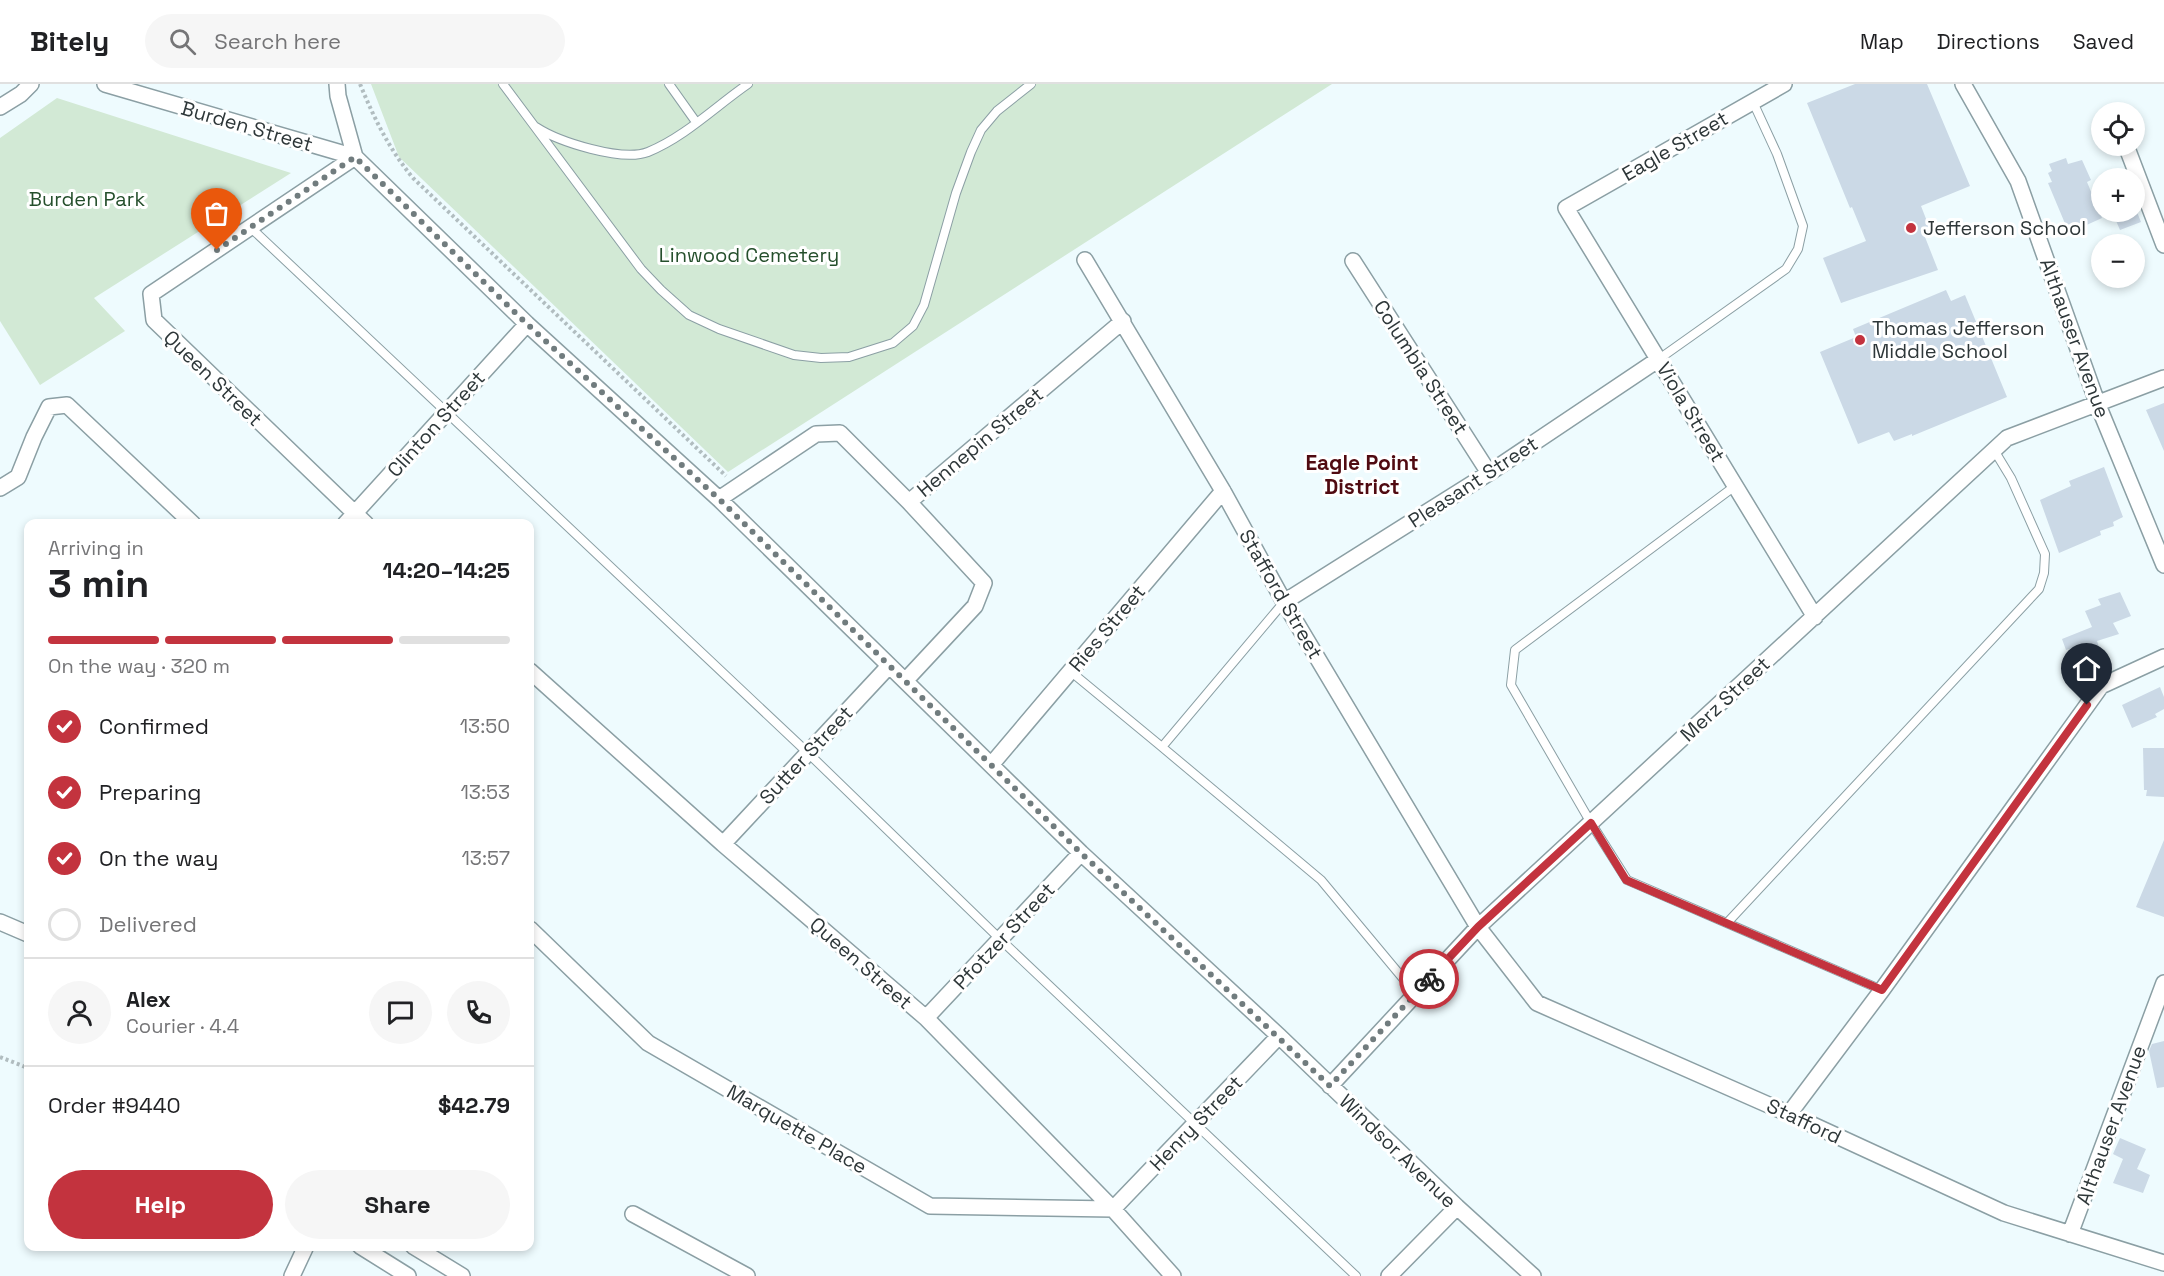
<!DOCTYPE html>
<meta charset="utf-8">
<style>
body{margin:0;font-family:"Space Grotesk",sans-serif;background:#f6f6f6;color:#202124;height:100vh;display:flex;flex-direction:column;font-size:22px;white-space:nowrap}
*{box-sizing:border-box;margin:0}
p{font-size:20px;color:#757577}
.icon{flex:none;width:33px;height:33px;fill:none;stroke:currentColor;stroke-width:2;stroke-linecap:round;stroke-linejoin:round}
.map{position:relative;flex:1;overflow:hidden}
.sheet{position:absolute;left:24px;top:435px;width:510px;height:732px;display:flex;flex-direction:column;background:#fff;border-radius:12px;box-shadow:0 3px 9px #0003}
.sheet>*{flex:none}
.fabs{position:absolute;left:2091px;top:18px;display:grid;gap:12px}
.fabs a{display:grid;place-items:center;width:54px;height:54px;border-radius:50%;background:#fff;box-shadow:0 3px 9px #0003;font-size:30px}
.pin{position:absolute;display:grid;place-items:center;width:51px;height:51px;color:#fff;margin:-62px -26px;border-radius:50% 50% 50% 0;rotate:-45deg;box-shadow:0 0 6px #0007}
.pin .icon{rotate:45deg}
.courier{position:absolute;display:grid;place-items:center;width:60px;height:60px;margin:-30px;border:4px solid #c3333e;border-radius:50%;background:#fff;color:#222;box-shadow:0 2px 8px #0007}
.headline em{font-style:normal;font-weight:600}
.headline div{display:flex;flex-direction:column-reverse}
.headline{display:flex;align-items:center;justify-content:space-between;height:102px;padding:0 24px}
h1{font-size:39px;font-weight:600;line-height:45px}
.bar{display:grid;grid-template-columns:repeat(4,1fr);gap:9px 6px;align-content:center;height:72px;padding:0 24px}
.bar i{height:8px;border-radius:4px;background:#e0e0e0}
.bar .on{background:#c3333e}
.bar p{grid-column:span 4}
.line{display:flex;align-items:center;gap:15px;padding:0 24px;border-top:2px solid #e0e0e0}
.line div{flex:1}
.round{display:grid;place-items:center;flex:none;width:63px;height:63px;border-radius:32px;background:#f6f6f6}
ol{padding:0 24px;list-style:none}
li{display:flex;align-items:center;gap:18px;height:66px}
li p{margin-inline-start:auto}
li .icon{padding:6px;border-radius:50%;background:#c3333e;color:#fff;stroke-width:4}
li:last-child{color:#757577}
li i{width:33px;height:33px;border:3px solid #e0e0e0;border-radius:50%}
.cta{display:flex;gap:12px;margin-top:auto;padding:12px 24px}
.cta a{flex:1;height:69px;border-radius:36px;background:#c3333e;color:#fff;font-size:24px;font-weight:600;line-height:69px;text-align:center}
.cta a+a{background:#f6f6f6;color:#202124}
header{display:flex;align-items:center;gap:36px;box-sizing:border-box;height:84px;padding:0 30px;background:#fff;border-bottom:2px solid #e0e0e0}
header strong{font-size:28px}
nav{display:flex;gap:33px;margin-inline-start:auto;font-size:21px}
.search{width:420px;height:54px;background:#f6f6f6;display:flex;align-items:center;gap:15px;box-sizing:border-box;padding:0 21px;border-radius:33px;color:#757577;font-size:22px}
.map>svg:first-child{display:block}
.green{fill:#d2e9d5}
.building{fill:#cbd9e6}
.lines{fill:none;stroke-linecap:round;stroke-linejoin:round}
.lane-casing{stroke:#8b9fa4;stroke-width:10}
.street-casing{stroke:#8b9fa4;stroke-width:18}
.path{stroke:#b1bdc0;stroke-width:4;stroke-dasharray:3 3;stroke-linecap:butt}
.lane{stroke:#fff;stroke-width:8}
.street{stroke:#fff;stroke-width:15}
.done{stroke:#717c7e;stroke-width:6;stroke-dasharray:0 10.8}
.route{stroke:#c3333e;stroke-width:8}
.poi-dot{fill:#c3333e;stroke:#fff;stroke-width:2}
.labels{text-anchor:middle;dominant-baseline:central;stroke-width:6;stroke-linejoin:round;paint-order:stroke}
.street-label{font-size:20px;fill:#2e3739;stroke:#fff}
.park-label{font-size:20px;fill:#254f2c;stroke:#fff}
.poi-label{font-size:20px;fill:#2e3739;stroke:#fff;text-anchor:start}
.neighbourhood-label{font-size:21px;font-weight:bold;fill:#500a11;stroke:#fff}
</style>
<header>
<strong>Bitely</strong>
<div class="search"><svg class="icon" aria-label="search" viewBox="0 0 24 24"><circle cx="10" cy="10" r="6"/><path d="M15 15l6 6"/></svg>Search here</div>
<nav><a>Map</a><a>Directions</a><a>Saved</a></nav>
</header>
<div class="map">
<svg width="2164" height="1192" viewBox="0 0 2164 1192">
<rect width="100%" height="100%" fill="#eefbfe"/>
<path class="green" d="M371,0H1332L728,388L399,73Z
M57,14L291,89L94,214L125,247L40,301L0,237V54Z"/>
<path class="building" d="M1855,0H1927L1970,102L1921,122L1930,145L1923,148L1938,186L1841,219L1823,174L1866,157L1852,123L1850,124L1807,19Z
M2066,74L2068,80L2082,76L2091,96L2087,98L2102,134L2069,149L2048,99L2052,98L2048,89L2052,87L2049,80Z
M2135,123L2141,138L2120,146L2114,132L2124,128H2134Z
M1946,206L1951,217L1965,211L2007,313L1912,352V350L1894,357L1889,348L1858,360L1820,268L1856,253L1853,245Z
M2164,319V367L2146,326Z
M2104,383L2123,433L2113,438L2114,442L2100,447L2101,451L2059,469L2040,416L2071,402L2069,397Z
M2120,508L2131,532L2113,539L2119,550L2097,557L2100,566L2083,573L2079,562L2066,566L2062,555L2092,543L2085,527L2101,521L2098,515Z
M2160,603L2164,613V625L2155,630L2157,633L2132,644L2122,621Z
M2143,664H2164V713L2146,712L2147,706H2144Z
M2164,756V833L2136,823Z
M2164,957V1003L2157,1004L2149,967L2152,960Z
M2120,1054L2146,1065L2137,1085L2150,1091L2143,1109L2113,1099L2123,1075L2113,1070Z"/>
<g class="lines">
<defs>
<path id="lane" d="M503,0L641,185L661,206L689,231L719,245L794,271L821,274L849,273L893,259L913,242L924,221L956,109L971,68L981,46L997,27L1031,0
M669,0L696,38
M536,43C559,58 622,78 648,68C685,53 716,22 748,0
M250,143L808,669L1000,855L1356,1192
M1659,275L1786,185L1798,165L1803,142L1777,70L1753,18
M1735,402L1515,566L1511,601L1591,739L1627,796L1882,906
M1284,518L1162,663L1321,796L1416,910
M1070,587L1162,663
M1727,839L2039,505L2044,489L2045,470L2011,394L1994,366"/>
<path id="street" d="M105,0L355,73
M337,0L338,12L355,73L527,240L719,415L1081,769L1279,952L1457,1123L1533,1192
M1784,0L1566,124L1815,533
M1963,0L2018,97L2098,321L2164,481
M0,23L21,10L31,0
M2127,64L2164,161
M355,73L151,210L154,236L366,440
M1085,176L1223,407L1284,518L1478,843L1537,919L1789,1030L2004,1129L2164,1179
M1353,177L1489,389
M0,404L18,393L34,353L49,323L67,321L193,440
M719,415L816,350L840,349L909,418L1123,237
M345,440L527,240
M1284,518L1489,389L1659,275
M530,587L723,760L926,934L1113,1125L1173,1192
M905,597L975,522L984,499L909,418
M991,681L1223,407
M723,760L889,582
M0,838L28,850
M530,845L648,959L930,1122L1113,1125L1279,952
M926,934L1081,769
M1330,1002L1478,843L2007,354L2164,294
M1789,1030L1882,906L2101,602L2164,573
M633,1130L747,1192
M2070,1150L2164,899
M360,1162L408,1192
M413,1162L462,1192
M292,1192L306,1162
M1389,1192L1457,1123"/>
</defs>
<use href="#lane" class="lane-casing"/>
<use href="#street" class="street-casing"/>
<path class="path" d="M360,0C374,34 389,65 413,94L726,392
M0,973L28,984"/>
<use href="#lane" class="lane"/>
<use href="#street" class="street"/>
</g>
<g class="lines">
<path class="done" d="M217,166L355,73L527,240L719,415L1081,769L1330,1002L1429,895"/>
<path class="route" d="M1429,895L1478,843L1591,739L1626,796L1882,906L2087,621"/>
</g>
<g class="poi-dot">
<circle cx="1911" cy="144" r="6"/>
<circle cx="1860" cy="256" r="6"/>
</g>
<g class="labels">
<g class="street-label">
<text transform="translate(247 42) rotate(16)">Burden Street</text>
<text transform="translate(1675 62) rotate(-30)">Eagle Street</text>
<text transform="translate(2075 254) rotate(70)">Althauser Avenue</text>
<text transform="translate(1421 283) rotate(57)">Columbia Street</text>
<text transform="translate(213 294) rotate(44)">Queen Street</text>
<text transform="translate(1691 328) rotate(59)">Viola Street</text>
<text transform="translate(436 340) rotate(-48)">Clinton Street</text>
<text transform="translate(980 358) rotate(-40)">Hennepin Street</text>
<text transform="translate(1473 398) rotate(-33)">Pleasant Street</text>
<text transform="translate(1281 510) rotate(60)">Stafford Street</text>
<text transform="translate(1107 544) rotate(-50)">Ries Street</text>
<text transform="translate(1725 615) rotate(-43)">Merz Street</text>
<text transform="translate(806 671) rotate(-47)">Sutter Street</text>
<text transform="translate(1004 852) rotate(-47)">Pfotzer Street</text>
<text transform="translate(861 879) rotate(41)">Queen Street</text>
<text transform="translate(1804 1037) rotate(25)">Stafford</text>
<text transform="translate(1196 1039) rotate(-46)">Henry Street</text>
<text transform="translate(2111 1041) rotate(-70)">Althauser Avenue</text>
<text transform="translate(797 1045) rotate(30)">Marquette Place</text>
<text transform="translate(1398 1067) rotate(44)">Windsor Avenue</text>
</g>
<g class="park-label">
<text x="87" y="115">Burden Park</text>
<text x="749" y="171">Linwood Cemetery</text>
</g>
<g class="poi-label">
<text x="1923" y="144">Jefferson School</text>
<text x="1872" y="244">Thomas Jefferson<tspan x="1872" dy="23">Middle School</tspan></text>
</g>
<g class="neighbourhood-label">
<text x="1362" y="378">Eagle Point<tspan x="1362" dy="24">District</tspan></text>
</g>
</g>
</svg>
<div class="fabs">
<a><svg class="icon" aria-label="locate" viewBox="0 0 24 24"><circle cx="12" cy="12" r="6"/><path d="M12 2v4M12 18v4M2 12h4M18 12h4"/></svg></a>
<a>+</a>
<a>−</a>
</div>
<div class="pin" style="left:217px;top:166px;background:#ea580c"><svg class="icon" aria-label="bag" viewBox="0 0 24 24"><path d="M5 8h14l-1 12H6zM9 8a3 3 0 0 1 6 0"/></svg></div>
<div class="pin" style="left:2087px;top:621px;background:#1f2937"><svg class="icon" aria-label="home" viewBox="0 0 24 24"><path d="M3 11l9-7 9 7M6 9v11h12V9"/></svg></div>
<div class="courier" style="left:1429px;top:895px"><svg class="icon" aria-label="bike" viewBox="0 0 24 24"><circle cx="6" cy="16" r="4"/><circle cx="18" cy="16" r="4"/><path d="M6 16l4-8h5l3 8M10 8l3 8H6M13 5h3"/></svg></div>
<section class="sheet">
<div class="headline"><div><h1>3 min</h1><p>Arriving in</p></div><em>14:20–14:25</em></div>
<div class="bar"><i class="on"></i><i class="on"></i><i class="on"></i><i></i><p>On the way · 320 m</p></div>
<ol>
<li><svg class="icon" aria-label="check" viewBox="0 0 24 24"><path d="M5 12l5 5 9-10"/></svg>Confirmed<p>13:50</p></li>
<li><svg class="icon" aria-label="check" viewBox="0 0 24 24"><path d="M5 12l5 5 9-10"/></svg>Preparing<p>13:53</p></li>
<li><svg class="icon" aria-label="check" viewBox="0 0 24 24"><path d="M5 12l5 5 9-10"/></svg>On the way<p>13:57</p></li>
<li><i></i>Delivered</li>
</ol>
<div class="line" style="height:108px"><a class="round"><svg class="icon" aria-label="person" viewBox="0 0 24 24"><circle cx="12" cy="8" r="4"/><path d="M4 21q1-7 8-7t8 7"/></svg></a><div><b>Alex</b><p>Courier · 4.4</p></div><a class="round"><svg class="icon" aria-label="chat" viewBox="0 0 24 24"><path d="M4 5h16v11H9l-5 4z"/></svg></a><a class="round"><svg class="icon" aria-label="phone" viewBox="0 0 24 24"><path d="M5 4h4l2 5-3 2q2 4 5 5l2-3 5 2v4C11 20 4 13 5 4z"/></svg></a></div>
<div class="line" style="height:78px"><div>Order #9440</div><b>$42.79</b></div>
<div class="cta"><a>Help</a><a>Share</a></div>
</section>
</div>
